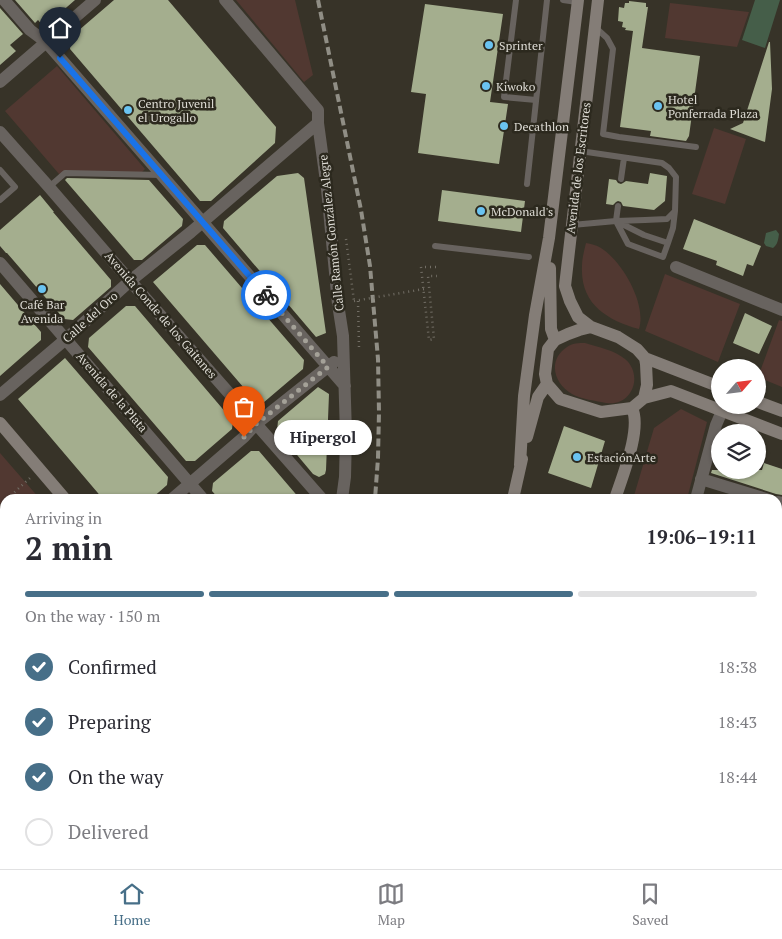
<!DOCTYPE html>
<meta charset="utf-8">
<style>
body{margin:0;font-family:"PT Serif",serif;background:#f2f2f3;color:#2b2b33;height:100vh;display:flex;flex-direction:column;font-size:19px;white-space:nowrap}
*{box-sizing:border-box;margin:0}
p{font-size:16px;color:#7c7c81}
.icon{flex:none;width:28px;height:28px;fill:none;stroke:currentColor;stroke-width:2;stroke-linecap:round;stroke-linejoin:round}
.map{position:relative;flex:1;overflow:hidden}
.side{position:absolute;left:0px;top:494px;width:782px;height:376px;display:flex;flex-direction:column;background:#fff;border-radius:15px 15px 0 0;box-shadow:0 1px 4px #0004}
.side>*{flex:none}
.needle{width:32px;rotate:62deg}
.controls{position:absolute;left:711px;top:359px;display:grid;gap:10px}
.controls a{display:grid;place-items:center;width:55px;height:55px;border-radius:50%;background:#fff;box-shadow:0 1px 4px #0004;font-size:25px}
.pin{position:absolute;display:grid;place-items:center;width:42px;height:42px;color:#fff;margin:-51px -21px;border-radius:50% 50% 50% 0;rotate:-45deg;box-shadow:0 0 5px #0007}
.pin .icon{rotate:45deg}
.courier{position:absolute;display:grid;place-items:center;width:50px;height:50px;margin:-25px;border:4px solid #1a73e8;border-radius:50%;background:#fff;color:#222;box-shadow:0 1px 6px #0007}
.bubble{position:absolute;height:35px;border-radius:18px;background:#fff;box-shadow:0 1px 4px #0004;font-size:16px;font-weight:800;line-height:35px;text-align:center}
.summary em{font-style:normal;font-weight:800}
.summary div{display:flex;flex-direction:column-reverse}
.summary{display:flex;align-items:center;justify-content:space-between;height:85px;padding:0 25px}
h1{font-size:32px;font-weight:800;line-height:38px}
.bar{display:grid;grid-template-columns:repeat(4,1fr);gap:8px 5px;align-content:center;height:60px;padding:0 25px}
.bar i{height:6px;border-radius:4px;background:#e1e1e2}
.bar .on{background:#476f88}
.bar p{grid-column:span 4}
ol{padding:0 25px;list-style:none}
li{display:flex;align-items:center;gap:15px;height:55px}
li p{margin-inline-start:auto}
li .icon{padding:5px;border-radius:50%;background:#476f88;color:#fff;stroke-width:4}
li:last-child{color:#7c7c81}
li i{width:28px;height:28px;border:2px solid #e1e1e2;border-radius:50%}
.dock{display:flex;justify-content:space-around;align-items:center;height:70px;border-top:1px solid #e1e1e2;background:#fff;font-size:14px;color:#7c7c81}
.dock a{display:grid;justify-items:center;gap:2px}
.dock .on{color:#476f88}
.map>svg:first-child{display:block}
.green{fill:#513831}
.water{fill:#455e49}
.building{fill:#a4ae8e}
.lines{fill:none;stroke-linecap:round;stroke-linejoin:round}
.path{stroke:#726e65;stroke-width:2.5;stroke-dasharray:1 4;stroke-linecap:butt}
.lane{stroke:#68635f;stroke-width:6}
.street{stroke:#68635f;stroke-width:12}
.secondary{stroke:#847d77;stroke-width:12}
.rail{stroke:#908e85;stroke-width:4;stroke-dasharray:8 4;stroke-linecap:butt}
.path-bridge{stroke:#726e65;stroke-width:2.5;stroke-dasharray:1 4;stroke-linecap:butt}
.done{stroke:#a4a198;stroke-width:5;stroke-dasharray:0 9}
.route{stroke:#1a73e8;stroke-width:6}
.poi-dot{fill:#6ac3f1;stroke:#2c291e;stroke-width:2}
.labels{text-anchor:middle;dominant-baseline:central;stroke-width:5;stroke-linejoin:round;paint-order:stroke}
.poi-label{font-size:12px;fill:#dedcd5;stroke:#2c291e;text-anchor:start}
.street-label{font-size:12px;fill:#dedcd5;stroke:#2c291e}
</style>
<div class="map">
<svg width="782" height="869" viewBox="0 0 782 869">
<rect width="100%" height="100%" fill="#373328"/>
<path class="green" d="M236,0H295L313,75L304,82Z
M670,3L749,12L737,47L665,38Z
M57,66L145,169L142,172L59,174L5,111Z
M714,128L746,139L725,204L692,194Z
M586,243C591,244 596,245 601,248C622,261 647,304 639,329C607,320 580,304 582,266C582,259 584,251 586,243Z
M665,274L740,304L718,362L645,331Z
M779,320L782,321V387L758,377Z
M585,343C598,347 614,350 625,359C644,375 632,407 606,403C597,401 580,399 572,394C554,384 547,360 567,347C572,343 579,343 585,343Z
M681,409L707,422L687,499H633L654,428Z
M0,453L40,499H5V865H195L194,869H0Z
M562,865H649L648,869H565Z"/>
<path class="water" d="M755,0H780L765,48L742,40Z
M776,230L779,234C778,240 778,244 773,248L766,246L764,243L766,233Z"/>
<path class="building" d="M15,0H75L44,27L38,20L35,23Z
M114,0H168L276,127L275,143L211,201H200L70,49L71,37Z
M629,1L646,3V7H648L642,48L700,56L689,136L686,141L650,136L651,131L620,127L633,31L625,30L626,28L622,27L623,22L618,21L619,7L624,8L625,3H629Z
M425,4L503,14L490,102L508,104L499,164L418,153L426,94L411,92Z
M0,8L23,34L10,45L16,51L0,65V33L3,37L0,33Z
M769,42H770L772,89L765,142L730,129L743,123Z
M298,173L304,178L326,333L316,337L223,228L224,221L277,176Z
M650,173L667,176L665,201L654,210L623,206L621,202L618,201L616,202L613,205L606,204L609,179L616,180L618,183L621,184L623,183L626,181L648,184Z
M67,178L149,180L183,219L182,226L142,260H134L65,180Z
M442,190L525,201L521,232L438,221Z
M40,195L54,212H53L111,280V287L73,320L64,319L7,253H6L0,246V230Z
M694,219L761,246L753,266L747,264L743,276L716,265L717,261L683,249Z
M197,245H205L304,360L303,369L263,403L256,402L153,282Z
M0,284L41,332V340L0,376Z
M126,306H135L233,421L232,429L195,461H186L88,347L89,338Z
M745,313L772,326L759,354L733,343Z
M65,358L168,477L167,485L151,499H103L18,399Z
M318,387L329,394L326,470L325,474L319,477L313,474L277,431L278,421Z
M564,426L605,441L591,488L548,473Z
M251,451H259L300,499H219L212,491L213,483Z
M764,463L782,469V495L776,494L711,473L712,470H762Z"/>
<g class="lines">
<path class="path" d="M346,239L354,301
M436,267H421L429,340L434,339L428,276H437
M358,301L359,348
M7,499L31,477
M0,505L5,500
M0,563L5,568
M0,698L5,703
M0,759L5,756
M127,865L130,869"/>
<path class="lane" d="M516,0L504,97L536,100
M563,0L577,2
M596,28L607,38L613,49L603,134L619,137L696,147
M580,151L662,163L669,168L676,177L675,211L667,219L645,220L616,221L644,235L668,243L673,228L675,211
M0,170L15,187L0,200
M621,179L624,158
M527,184L547,0
M49,187L65,173L161,175
M618,206L616,221L628,244L663,257L668,243
M572,225L616,221
M435,246L529,257"/>
<path class="street" d="M4,0L30,30L46,42L60,58L345,386
M225,0L318,110V123L327,189L338,304L343,336L346,434L345,477L342,499
M0,82L95,0
M0,132L49,187L118,267L322,499
M0,263L203,499
M676,267L782,310
M0,395L66,339L130,281L191,232L318,123
M701,479L766,499
M172,499L244,437L256,424L334,362
M696,499L716,425L722,411
M778,502L782,503
M778,571L782,573
M778,645L782,647
M779,731L782,719
M778,762L782,742
M725,869L726,865
M758,869L759,865"/>
<path class="secondary" d="M550,268L551,329L555,340
M591,327L578,317L570,301L565,286L598,0
M591,327L618,337L637,349L645,358L646,364L647,385L644,398L632,408L601,412L560,399L547,384L545,374L548,349L555,340L568,334L579,330Z
M645,358L720,387
M644,398L671,391L782,434
M758,402L782,411
M0,423L65,499
M527,437L538,397L547,384
M520,465L524,396L535,315L549,238L578,0
M513,499L522,459
M615,499C622,477 642,429 632,408
M378,865L381,869
M523,865L526,869
M220,869L221,865
M478,869L483,865"/>
<path class="rail" d="M318,0L361,210L370,266L378,359L379,412L378,458L375,499
M310,869L311,865
M323,869L324,865"/>
<path class="path-bridge" d="M354,301L424,289"/>
</g>
<g class="lines">
<path class="done" d="M244,437L256,424L328,367L266,295"/>
<path class="route" d="M60,58L266,295"/>
</g>
<g class="poi-dot">
<circle cx="489" cy="45" r="5"/>
<circle cx="486" cy="86" r="5"/>
<circle cx="658" cy="106" r="5"/>
<circle cx="128" cy="110" r="5"/>
<circle cx="504" cy="126" r="5"/>
<circle cx="481" cy="211" r="5"/>
<circle cx="42" cy="289" r="5"/>
<circle cx="577" cy="457" r="5"/>
</g>
<g class="labels">
<g class="poi-label">
<text x="499" y="45">Sprinter</text>
<text x="496" y="86">Kiwoko</text>
<text x="668" y="99">Hotel<tspan x="668" dy="14">Ponferrada Plaza</tspan></text>
<text x="138" y="103">Centro Juvenil<tspan x="138" dy="14">el Urogallo</tspan></text>
<text x="514" y="126">Decathlon</text>
<text x="491" y="211">McDonald's</text>
<text x="42" y="304" text-anchor="middle">Café Bar<tspan x="42" dy="14">Avenida</tspan></text>
<text x="587" y="457">EstaciónArte</text>
</g>
<g class="street-label">
<text transform="translate(578 168) rotate(-83)">Avenida de los Escritores</text>
<text transform="translate(331 233) rotate(-96)">Calle Ramón González Alegre</text>
<text transform="translate(161 315) rotate(49)">Avenida Conde de los Gaitanes</text>
<text transform="translate(90 317) rotate(-42)">Calle del Oro</text>
<text transform="translate(112 392) rotate(49)">Avenida de la Plata</text>
</g>
</g>
</svg>
<div class="controls">
<a><svg class="needle" viewBox="-14 -14 28 28"><path d="M0-13l5 13h-10z" fill="#e53935"/><path d="M0 13l5-13h-10z" fill="#7c7c81"/></svg></a>
<a><svg class="icon" aria-label="layers" viewBox="0 0 24 24"><path d="M12 4l9 5-9 5-9-5zM3 14l9 5 9-5"/></svg></a>
</div>
<div class="pin" style="left:244px;top:437px;background:#ea580c"><svg class="icon" aria-label="bag" viewBox="0 0 24 24"><path d="M5 8h14l-1 12H6zM9 8a3 3 0 0 1 6 0"/></svg></div>
<div class="pin" style="left:60px;top:58px;background:#1f2937"><svg class="icon" aria-label="home" viewBox="0 0 24 24"><path d="M3 11l9-7 9 7M6 9v11h12V9"/></svg></div>
<div class="courier" style="left:266px;top:295px"><svg class="icon" aria-label="bike" viewBox="0 0 24 24"><circle cx="6" cy="16" r="4"/><circle cx="18" cy="16" r="4"/><path d="M6 16l4-8h5l3 8M10 8l3 8H6M13 5h3"/></svg></div>
<div class="bubble" style="left:274px;top:420px;width:98px">Hipergol</div>
<section class="side">
<div class="summary"><div><h1>2 min</h1><p>Arriving in</p></div><em>19:06–19:11</em></div>
<div class="bar"><i class="on"></i><i class="on"></i><i class="on"></i><i></i><p>On the way · 150 m</p></div>
<ol>
<li><svg class="icon" aria-label="check" viewBox="0 0 24 24"><path d="M5 12l5 5 9-10"/></svg>Confirmed<p>18:38</p></li>
<li><svg class="icon" aria-label="check" viewBox="0 0 24 24"><path d="M5 12l5 5 9-10"/></svg>Preparing<p>18:43</p></li>
<li><svg class="icon" aria-label="check" viewBox="0 0 24 24"><path d="M5 12l5 5 9-10"/></svg>On the way<p>18:44</p></li>
<li><i></i>Delivered</li>
</ol>
</section>
</div>
<nav class="dock">
<a class="on"><svg class="icon" aria-label="home" viewBox="0 0 24 24"><path d="M3 11l9-7 9 7M6 9v11h12V9"/></svg>Home</a>
<a><svg class="icon" aria-label="map" viewBox="0 0 24 24"><path d="M3 6l6-2 6 2 6-2v14l-6 2-6-2-6 2zM9 4v14M15 6v14"/></svg>Map</a>
<a><svg class="icon" aria-label="saved" viewBox="0 0 24 24"><path d="M7 4h10v16l-5-4-5 4z"/></svg>Saved</a>
</nav>
